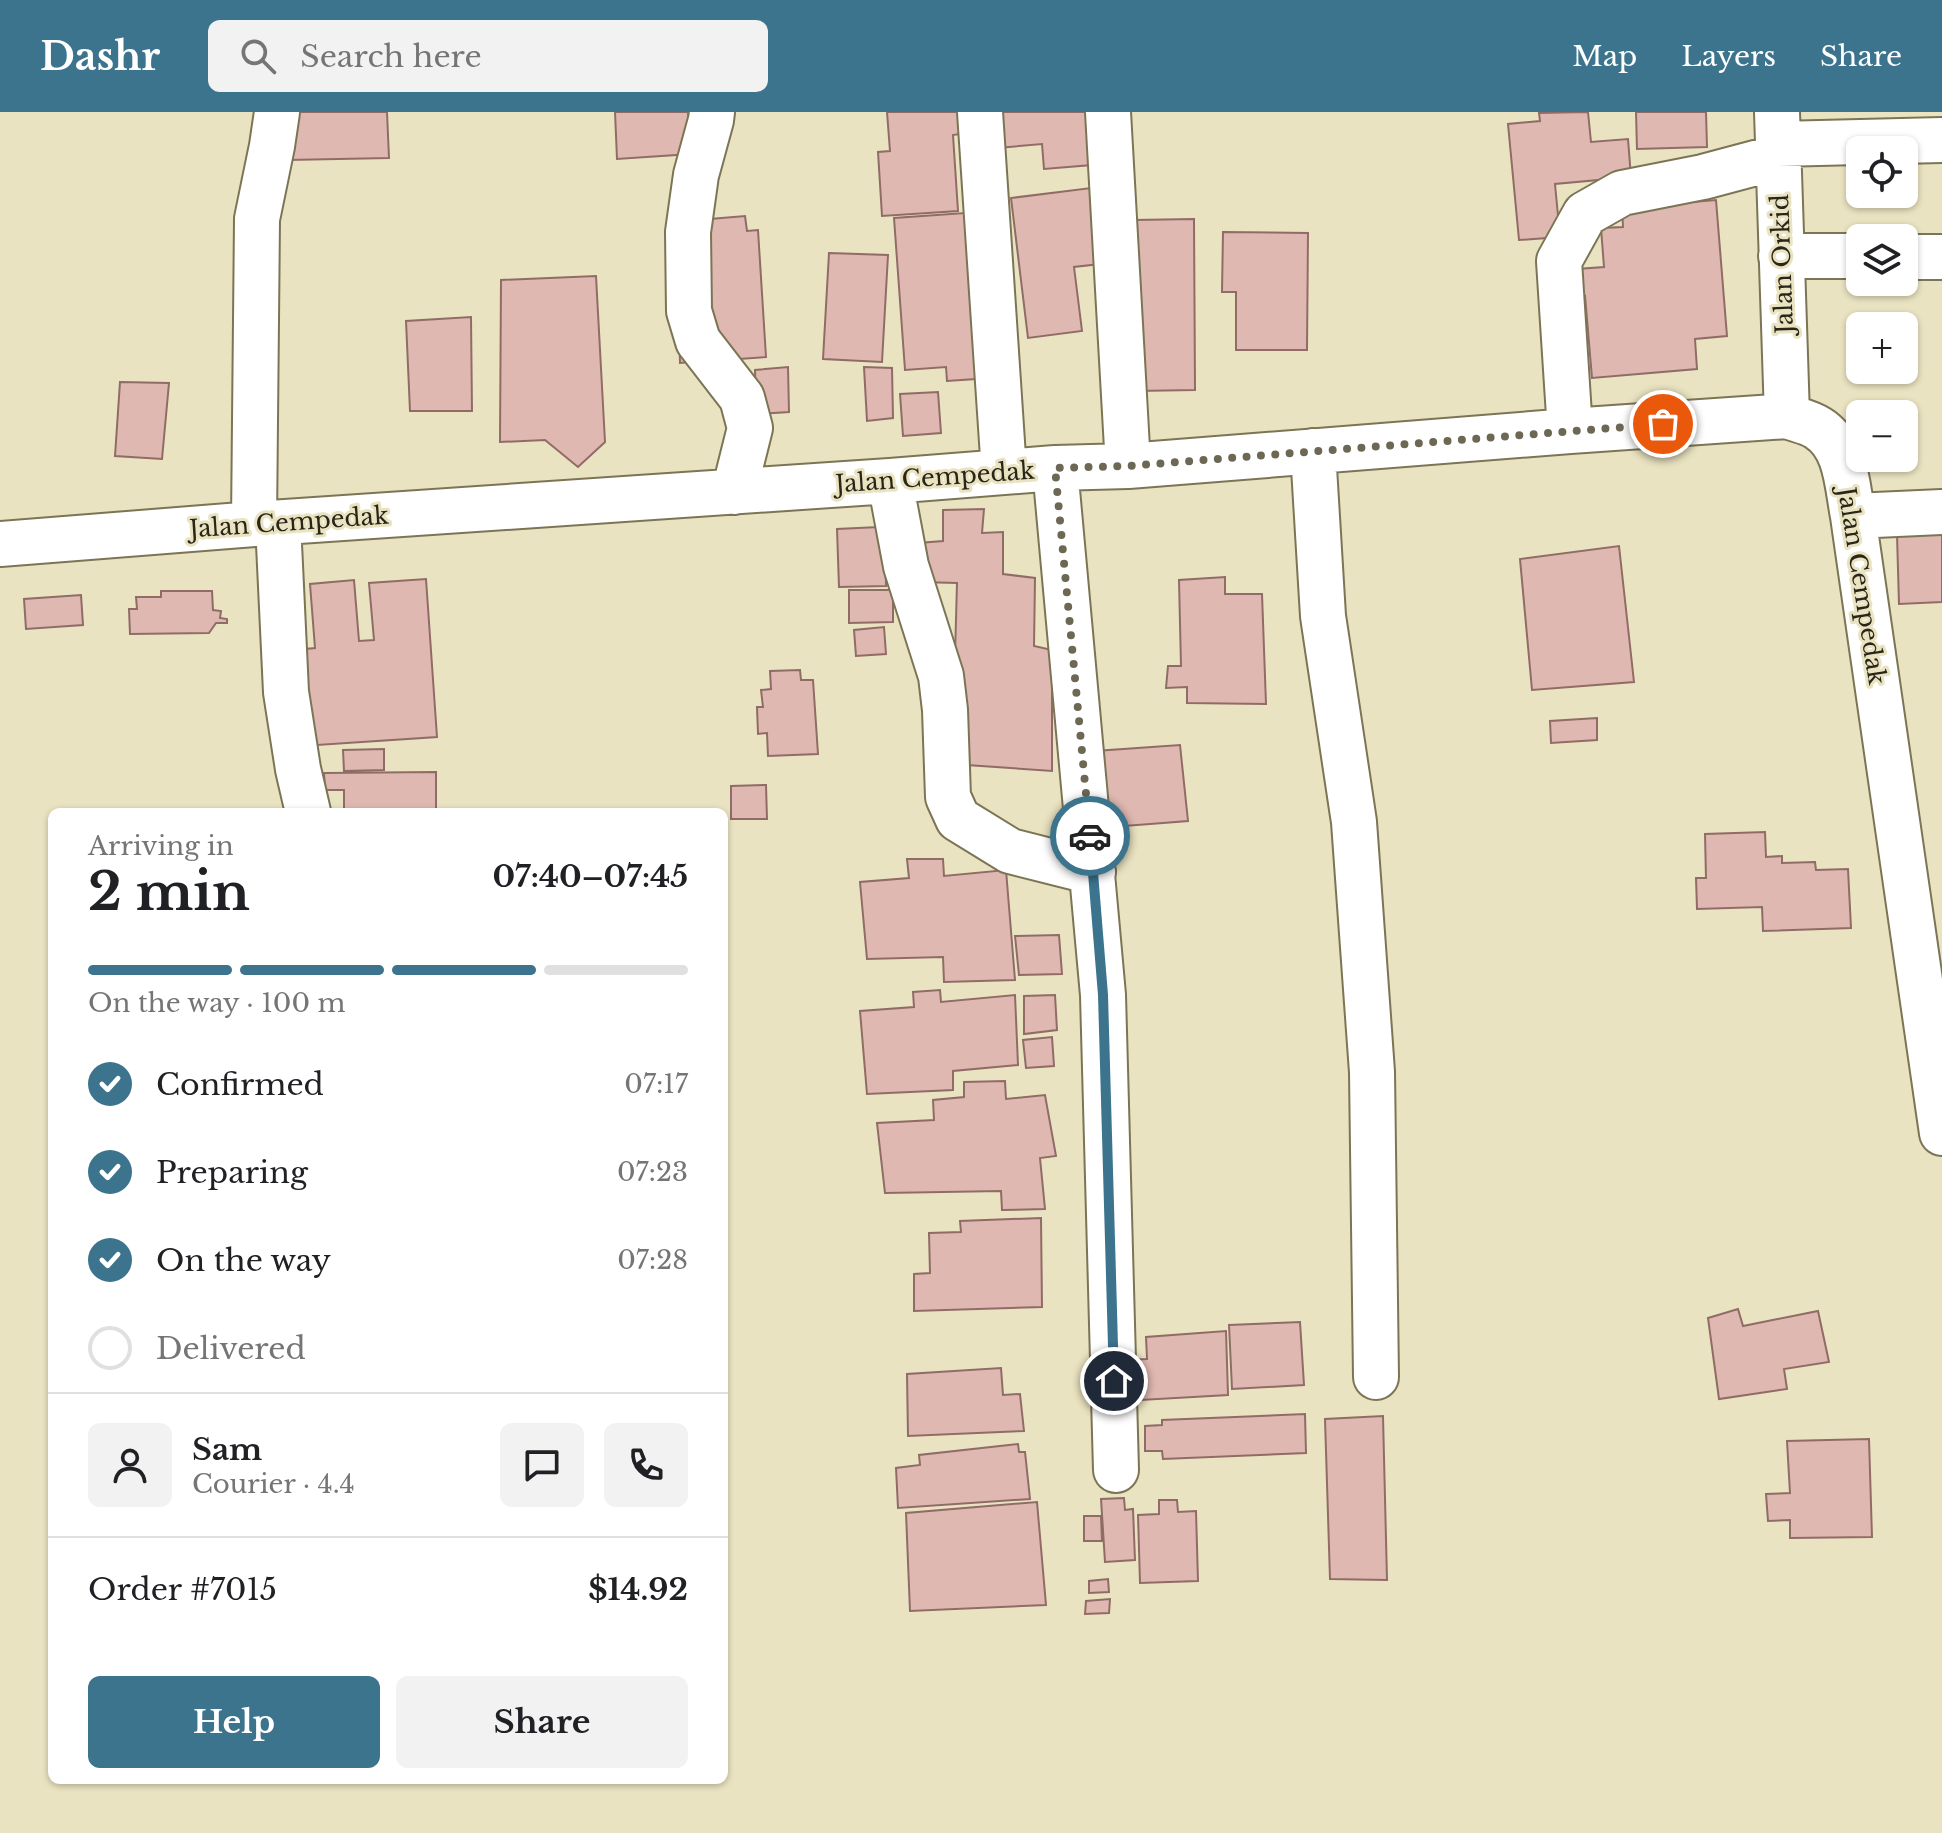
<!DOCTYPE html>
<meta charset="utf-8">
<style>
body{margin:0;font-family:"Libre Baskerville",serif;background:#f2f2f2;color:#202124;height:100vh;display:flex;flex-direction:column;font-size:30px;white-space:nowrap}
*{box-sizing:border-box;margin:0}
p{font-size:26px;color:#757577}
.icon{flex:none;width:44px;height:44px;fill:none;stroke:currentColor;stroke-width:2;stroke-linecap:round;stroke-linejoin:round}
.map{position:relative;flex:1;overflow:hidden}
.sheet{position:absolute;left:48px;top:696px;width:680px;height:976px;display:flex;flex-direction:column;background:#fff;border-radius:12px;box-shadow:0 2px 6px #0004}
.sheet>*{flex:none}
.controls{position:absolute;left:1846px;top:24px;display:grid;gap:16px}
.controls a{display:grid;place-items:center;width:72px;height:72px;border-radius:12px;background:#fff;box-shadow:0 2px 6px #0004;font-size:40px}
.pin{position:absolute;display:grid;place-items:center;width:68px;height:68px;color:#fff;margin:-34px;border:4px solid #fff;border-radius:50%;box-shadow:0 2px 8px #0007}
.courier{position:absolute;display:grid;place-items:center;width:80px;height:80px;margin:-40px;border:6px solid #3c748e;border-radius:50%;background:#fff;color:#222;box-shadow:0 2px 10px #0007}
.head em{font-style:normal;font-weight:800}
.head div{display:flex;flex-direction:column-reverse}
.head{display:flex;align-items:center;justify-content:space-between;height:136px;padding:0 40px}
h1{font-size:52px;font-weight:800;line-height:60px}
.bar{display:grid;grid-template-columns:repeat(4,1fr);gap:12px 8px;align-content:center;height:96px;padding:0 40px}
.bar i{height:10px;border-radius:6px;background:#e0e0e0}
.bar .selected{background:#3c748e}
.bar p{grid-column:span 4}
.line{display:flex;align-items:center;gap:20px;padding:0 40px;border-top:2px solid #e0e0e0}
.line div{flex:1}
.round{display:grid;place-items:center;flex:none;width:84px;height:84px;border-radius:12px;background:#f2f2f2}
ol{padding:0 40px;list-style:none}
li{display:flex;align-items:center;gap:24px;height:88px}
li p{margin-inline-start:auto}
li .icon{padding:8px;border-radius:50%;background:#3c748e;color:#fff;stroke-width:4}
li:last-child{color:#757577}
li i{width:44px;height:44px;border:4px solid #e0e0e0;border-radius:50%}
.button{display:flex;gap:16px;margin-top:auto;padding:16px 40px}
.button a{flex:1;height:92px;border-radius:12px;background:#3c748e;color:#fff;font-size:32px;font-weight:800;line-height:92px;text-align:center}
.button a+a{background:#f2f2f2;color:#202124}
header{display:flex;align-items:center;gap:48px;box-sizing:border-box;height:112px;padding:0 40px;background:#3c748e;color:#fff}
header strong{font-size:38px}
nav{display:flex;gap:44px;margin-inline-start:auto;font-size:28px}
.search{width:560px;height:72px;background:#f2f2f2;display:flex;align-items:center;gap:20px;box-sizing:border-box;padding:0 28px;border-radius:12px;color:#757577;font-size:30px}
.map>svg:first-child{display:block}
.building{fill:#dfb8b1;stroke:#906c67;stroke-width:2}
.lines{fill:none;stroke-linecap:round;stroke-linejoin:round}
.minor-casing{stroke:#7b7555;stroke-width:48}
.minor{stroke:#fff;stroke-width:44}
.done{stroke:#6d6854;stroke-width:8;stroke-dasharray:0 14.4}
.route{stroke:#3c748e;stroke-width:10}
.labels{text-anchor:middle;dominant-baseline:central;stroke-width:6;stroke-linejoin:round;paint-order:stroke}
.street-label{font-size:24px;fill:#292619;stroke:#eae3c1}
</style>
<header>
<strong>Dashr</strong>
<div class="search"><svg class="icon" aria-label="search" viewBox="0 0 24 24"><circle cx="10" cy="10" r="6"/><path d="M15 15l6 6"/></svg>Search here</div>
<nav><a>Map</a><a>Layers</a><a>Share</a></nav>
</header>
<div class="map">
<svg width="1942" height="1721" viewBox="0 0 1942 1721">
<rect width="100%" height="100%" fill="#eae3c1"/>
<path class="building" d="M288,0H387L389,46L288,48Z
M615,0H688L691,42L617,47Z
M887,0H965L966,21L953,23L958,99L882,104L878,40L890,39Z
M994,0H1087L1092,53L1044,57L1042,32L997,36Z
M1588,0L1591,30L1628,27L1631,65L1555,72L1560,125L1519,128L1508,12L1540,9L1539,1Z
M1636,0H1706L1707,35L1637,37Z
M1091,76L1100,152L1074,155L1082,219L1028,226L1011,86Z
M1716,88L1727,224L1695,227L1697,257L1592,266L1585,184L1579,185L1577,157L1604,155L1601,116L1623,115L1622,96Z
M965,101L976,267L947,269L946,255L905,258L894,106Z
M745,104L747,119L758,118L766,245L680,251L677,134L698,108Z
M1194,107L1195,278L1135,279L1134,108Z
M1223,120L1308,121L1307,238H1236V180H1222Z
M829,141L888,143L882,250L823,247Z
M596,164L605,330L578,355L545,328L500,330L501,168Z
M471,205L472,299H410L406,209Z
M788,255L789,300L756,302L755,258Z
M864,255L892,256L893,306L867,309Z
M120,270L169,271L162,347L115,344Z
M938,280L941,321L903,324L900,282Z
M984,397L982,421L1003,420V462L1035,466L1034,534L1052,538V659L952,652L957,471L920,470L918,431L943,429V398Z
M879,415L885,430L886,474L839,475L837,417Z
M1942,421V490L1899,492L1897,423Z
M1619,434L1634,570L1532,578L1520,447Z
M1225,465V482H1262L1266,592L1187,591V575L1166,576L1168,554H1181L1179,468Z
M426,467L437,625L302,634L295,538L315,536L310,472L354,468L359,529L374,528L369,471Z
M849,478H893V510L849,511Z
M161,479H212L213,498L221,499L220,506L227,507V511H216L209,521L130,522L129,497H137L136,485H161Z
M81,483L83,513L26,517L24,487Z
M884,515L886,542L856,544L854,518Z
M800,558L801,568H813L818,642L768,644L767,621L758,622L757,595H763L761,578L771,577L770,559Z
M1597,606V628L1551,631L1550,609Z
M1180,633L1188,709L1099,716L1095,639Z
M384,637V658L344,659L343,638Z
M436,660V700H344V678H325L324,661Z
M766,673L767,707H731V674Z
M1765,720L1766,745L1782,744V751L1815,750L1816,758L1848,757L1851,816L1763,819L1762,795L1697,797L1696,766H1706L1705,722Z
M907,747H943L944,764L1006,758L1015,868L944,870L943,845L867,847L860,770L909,766Z
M1059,823L1062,862L1019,863L1015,824Z
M940,878L941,890L1015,883L1018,953L953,959V978L867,982L860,899L914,895L913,880Z
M1055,883L1057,918L1024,922V884Z
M1052,925L1054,954L1026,956L1023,928Z
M1005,969L1006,987L1045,983L1056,1044L1040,1046L1045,1097L1002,1098L1001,1079L885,1081L877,1011L934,1008L933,988L964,985V970Z
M1041,1106L1042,1195L914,1199V1162L930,1161L929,1121L961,1120L960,1109Z
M1738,1197L1743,1214L1818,1199L1829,1250L1784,1257L1787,1277L1719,1287L1708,1206Z
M1300,1210L1304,1273L1232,1277L1229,1213Z
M1226,1219L1228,1283L1123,1289L1122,1248L1147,1247L1146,1225Z
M1001,1256L1003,1283L1020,1282L1024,1319L908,1324L907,1262Z
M1305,1302L1306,1341L1163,1347L1162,1339H1145V1314L1162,1313V1308Z
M1383,1304L1387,1468L1330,1467L1325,1307Z
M1869,1327L1872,1425L1790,1426V1408L1768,1409L1766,1382L1790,1381L1787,1329Z
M1018,1332L1019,1340H1025L1030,1387L898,1396L896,1356L920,1353L919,1343Z
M1124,1386L1125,1398L1133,1397L1135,1448L1105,1450L1101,1387Z
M1159,1388H1177L1178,1400L1196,1399L1198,1469L1140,1471L1138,1403L1159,1402Z
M1037,1390L1046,1493L910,1499L906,1401Z
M1084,1404H1101L1102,1429H1084Z
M1108,1467L1109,1480L1089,1481V1469Z
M1110,1487L1109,1501L1085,1502L1086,1489Z"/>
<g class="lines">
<defs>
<path id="minor" d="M712,0L711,8L696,63L688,120L689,199L698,229L742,286L750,316L734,380
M980,0L1004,360
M1108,0L1128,354
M1777,0L1787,304
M1778,32L1942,28
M1781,144H1860
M1904,145H1942
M1570,319L1559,149L1585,102L1622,81L1703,65L1778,45
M1313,339L1323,504L1354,710L1372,960L1376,1265
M1055,356L1103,883L1116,1358
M890,369L906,454L941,564L945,598L948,685L958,707L1010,739L1093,760
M1853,404L1942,400
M278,411L286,580L298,657L308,700
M254,412L257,107L272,34L277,0
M0,432L254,412L890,369L1055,356L1128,354L1570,319L1787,304C1797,308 1809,310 1818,316C1847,334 1847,374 1853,404L1942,1021"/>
</defs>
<use href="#minor" class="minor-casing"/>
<use href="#minor" class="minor"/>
</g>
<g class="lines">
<path class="done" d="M1090,724L1055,356L1128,354L1663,312"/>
<path class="route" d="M1090,724L1103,883L1114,1269"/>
</g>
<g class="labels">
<g class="street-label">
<text transform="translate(1782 152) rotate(-92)">Jalan Orkid</text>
<text transform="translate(935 365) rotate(-4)">Jalan Cempedak</text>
<text transform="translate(289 410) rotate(-4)">Jalan Cempedak</text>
<text transform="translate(1862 474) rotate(81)">Jalan Cempedak</text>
</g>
</g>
</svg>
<div class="controls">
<a><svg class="icon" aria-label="locate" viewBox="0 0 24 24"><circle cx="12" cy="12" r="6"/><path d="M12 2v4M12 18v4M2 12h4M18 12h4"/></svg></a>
<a><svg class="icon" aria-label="layers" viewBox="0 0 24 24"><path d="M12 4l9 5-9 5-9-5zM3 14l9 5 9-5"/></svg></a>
<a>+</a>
<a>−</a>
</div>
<div class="pin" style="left:1663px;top:312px;background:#ea580c"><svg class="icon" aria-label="bag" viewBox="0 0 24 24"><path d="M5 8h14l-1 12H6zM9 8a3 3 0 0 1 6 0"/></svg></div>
<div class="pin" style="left:1114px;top:1269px;background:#1f2937"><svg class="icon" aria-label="home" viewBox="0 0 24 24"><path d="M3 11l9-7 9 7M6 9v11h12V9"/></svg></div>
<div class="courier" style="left:1090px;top:724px"><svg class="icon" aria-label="car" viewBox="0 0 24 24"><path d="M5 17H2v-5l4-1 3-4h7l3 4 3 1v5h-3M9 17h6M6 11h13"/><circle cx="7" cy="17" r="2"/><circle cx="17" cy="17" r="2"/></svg></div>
<section class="sheet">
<div class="head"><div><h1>2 min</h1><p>Arriving in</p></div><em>07:40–07:45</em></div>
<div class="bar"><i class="selected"></i><i class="selected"></i><i class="selected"></i><i></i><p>On the way · 100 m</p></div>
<ol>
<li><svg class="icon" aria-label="check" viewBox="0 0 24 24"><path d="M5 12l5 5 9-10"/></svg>Confirmed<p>07:17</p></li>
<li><svg class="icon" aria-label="check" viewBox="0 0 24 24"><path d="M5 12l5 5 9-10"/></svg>Preparing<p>07:23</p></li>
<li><svg class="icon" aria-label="check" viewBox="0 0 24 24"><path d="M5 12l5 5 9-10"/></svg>On the way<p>07:28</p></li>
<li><i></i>Delivered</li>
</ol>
<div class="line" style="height:144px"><a class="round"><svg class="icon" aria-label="person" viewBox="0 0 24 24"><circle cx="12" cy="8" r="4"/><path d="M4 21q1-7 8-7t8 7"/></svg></a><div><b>Sam</b><p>Courier · 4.4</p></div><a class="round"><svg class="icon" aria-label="chat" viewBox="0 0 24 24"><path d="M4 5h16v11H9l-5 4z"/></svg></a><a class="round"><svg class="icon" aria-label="phone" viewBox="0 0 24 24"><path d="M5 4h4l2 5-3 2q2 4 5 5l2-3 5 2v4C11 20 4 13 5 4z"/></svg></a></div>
<div class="line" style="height:104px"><div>Order #7015</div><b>$14.92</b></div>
<div class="button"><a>Help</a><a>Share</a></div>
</section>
</div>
